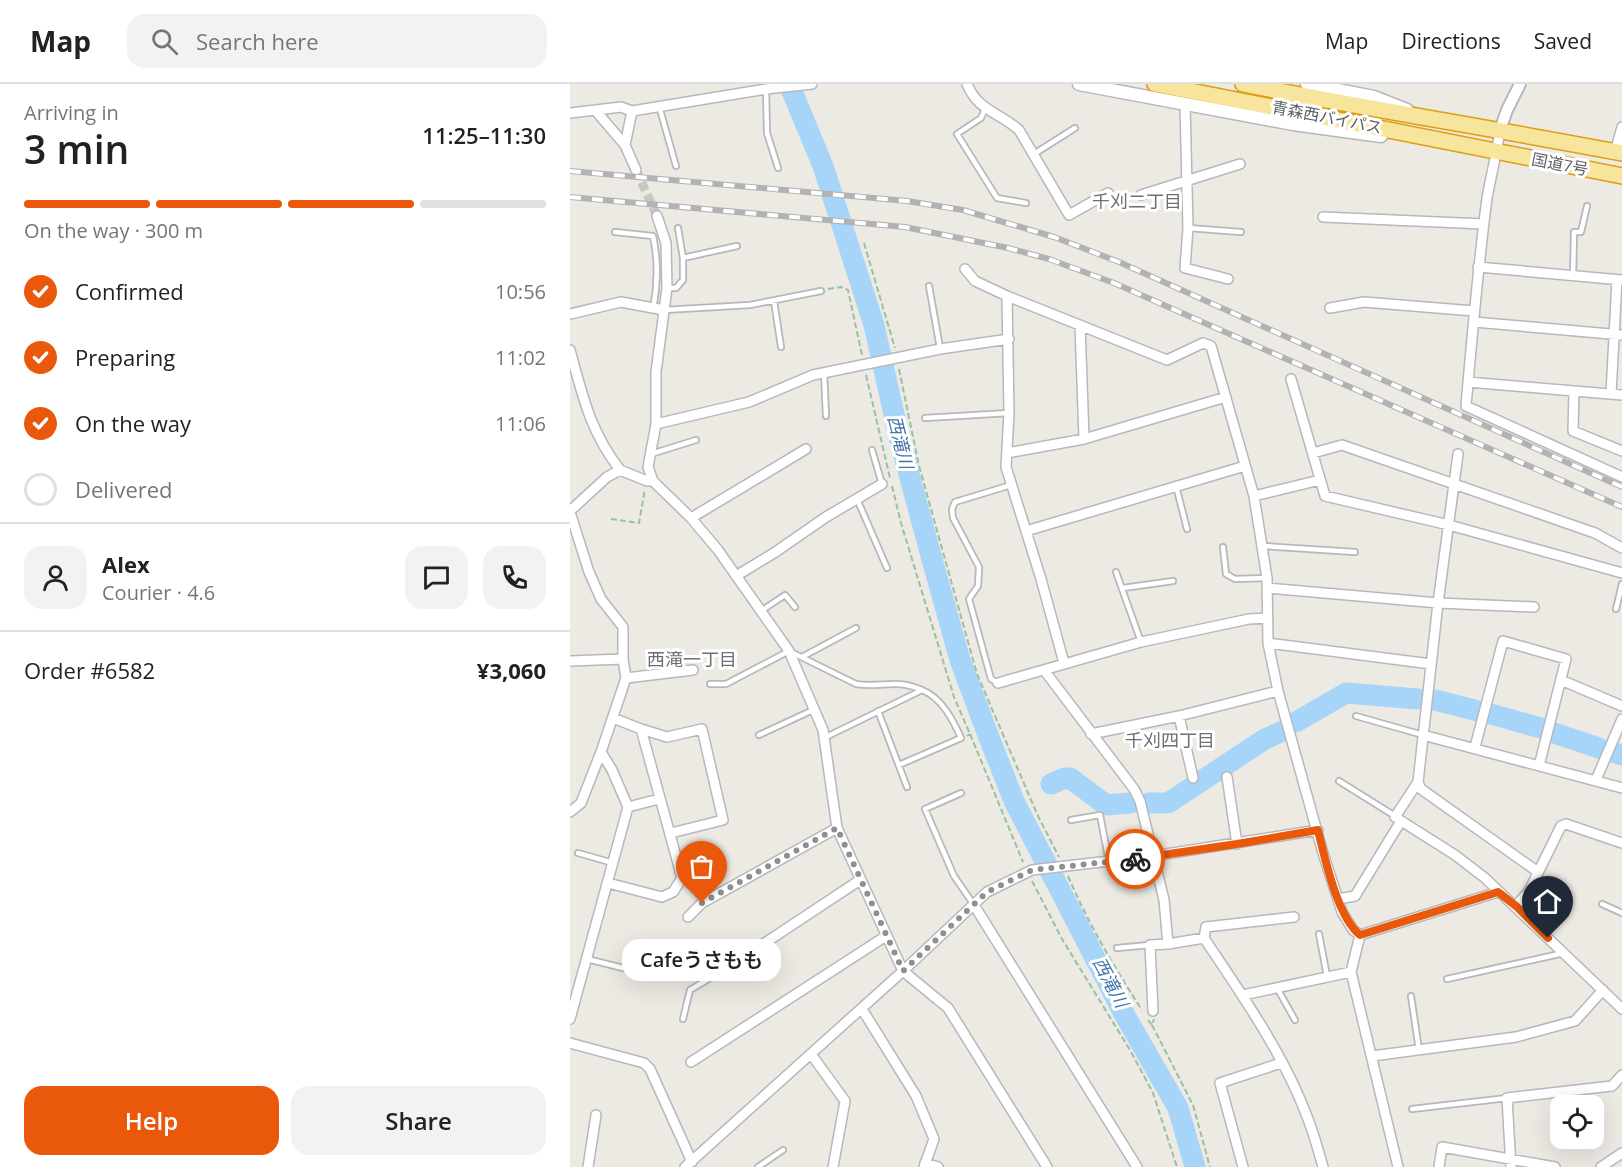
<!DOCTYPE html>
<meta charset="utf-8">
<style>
body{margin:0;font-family:"Open Sans","Noto Sans JP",sans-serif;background:#f2f2f2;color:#222;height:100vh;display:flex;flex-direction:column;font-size:22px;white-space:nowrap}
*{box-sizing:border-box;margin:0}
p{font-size:20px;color:#767676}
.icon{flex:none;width:33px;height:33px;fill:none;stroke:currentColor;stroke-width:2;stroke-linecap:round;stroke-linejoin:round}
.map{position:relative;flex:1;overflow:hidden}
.details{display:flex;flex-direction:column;background:#fff;width:570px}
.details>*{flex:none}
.controls{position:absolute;left:980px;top:1011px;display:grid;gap:12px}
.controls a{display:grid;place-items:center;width:54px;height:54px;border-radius:12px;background:#fff;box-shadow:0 6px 24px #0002;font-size:30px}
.pin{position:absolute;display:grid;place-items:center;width:51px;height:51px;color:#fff;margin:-62px -26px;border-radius:50% 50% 50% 0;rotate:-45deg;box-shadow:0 0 6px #0007}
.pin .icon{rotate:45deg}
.courier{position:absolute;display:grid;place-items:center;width:60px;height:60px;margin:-30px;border:4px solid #ea580c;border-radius:50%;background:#fff;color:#222;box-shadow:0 2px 8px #0007}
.bubble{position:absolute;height:42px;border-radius:18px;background:#fff;box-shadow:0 6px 24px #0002;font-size:20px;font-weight:600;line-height:42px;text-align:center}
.head em{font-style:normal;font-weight:600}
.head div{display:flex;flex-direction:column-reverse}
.head{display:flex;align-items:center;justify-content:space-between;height:102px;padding:0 24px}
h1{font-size:39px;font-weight:600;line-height:45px}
.bar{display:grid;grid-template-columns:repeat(4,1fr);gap:9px 6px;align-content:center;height:72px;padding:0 24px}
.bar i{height:8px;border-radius:4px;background:#e0e0e0}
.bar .active{background:#ea580c}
.bar p{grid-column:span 4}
.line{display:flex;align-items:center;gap:15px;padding:0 24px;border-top:2px solid #e0e0e0}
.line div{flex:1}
.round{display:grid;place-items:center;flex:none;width:63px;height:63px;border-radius:18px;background:#f2f2f2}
ol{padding:0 24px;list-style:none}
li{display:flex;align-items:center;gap:18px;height:66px}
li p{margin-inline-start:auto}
li .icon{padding:6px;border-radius:50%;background:#ea580c;color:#fff;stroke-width:4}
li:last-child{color:#767676}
li i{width:33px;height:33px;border:3px solid #e0e0e0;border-radius:50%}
.primary-button{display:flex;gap:12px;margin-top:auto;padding:12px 24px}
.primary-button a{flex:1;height:69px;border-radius:18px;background:#ea580c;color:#fff;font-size:24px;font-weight:600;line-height:69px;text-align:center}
.primary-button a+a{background:#f2f2f2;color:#222}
header{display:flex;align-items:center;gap:36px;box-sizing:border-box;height:84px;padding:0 30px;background:#fff;border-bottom:2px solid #e0e0e0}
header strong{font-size:28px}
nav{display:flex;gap:33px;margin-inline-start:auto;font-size:21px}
.search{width:420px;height:54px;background:#f2f2f2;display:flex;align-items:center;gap:15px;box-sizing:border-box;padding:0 21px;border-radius:18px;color:#767676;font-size:22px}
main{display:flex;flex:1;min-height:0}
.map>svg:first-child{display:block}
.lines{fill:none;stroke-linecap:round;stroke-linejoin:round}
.river{stroke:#a6d5f9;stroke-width:21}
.minor-tunnel{stroke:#c8c7c2;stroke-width:9;stroke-dasharray:9 4.5;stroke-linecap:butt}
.service-casing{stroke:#b5b8bc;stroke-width:8}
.minor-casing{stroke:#b5b8bc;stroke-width:12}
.tertiary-casing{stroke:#b5b8bc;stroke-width:14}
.secondary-casing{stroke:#b4b7bc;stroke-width:15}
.trunk-casing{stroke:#df9d0f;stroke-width:18}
.path{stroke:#98c0a4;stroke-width:2;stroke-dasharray:6 3;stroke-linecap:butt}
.service{stroke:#fff;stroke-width:4.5}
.minor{stroke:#fff;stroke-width:9}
.tertiary{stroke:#fff;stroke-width:10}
.secondary{stroke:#fff;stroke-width:12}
.trunk{stroke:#f7e49d;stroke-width:15}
.rail-casing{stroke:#b1b2b2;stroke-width:6}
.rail{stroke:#fff;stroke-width:4;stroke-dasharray:11;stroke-linecap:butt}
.done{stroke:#8e8f8f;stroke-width:6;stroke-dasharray:0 10.8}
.route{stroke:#ea580c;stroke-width:8}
.labels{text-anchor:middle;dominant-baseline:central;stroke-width:6;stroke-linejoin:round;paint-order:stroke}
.street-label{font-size:16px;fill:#5b5e62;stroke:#fff}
.neighbourhood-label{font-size:18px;fill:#6c7074;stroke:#fff}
.water-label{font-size:18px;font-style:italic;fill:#4476a9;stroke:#fff}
</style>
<header>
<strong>Map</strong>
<div class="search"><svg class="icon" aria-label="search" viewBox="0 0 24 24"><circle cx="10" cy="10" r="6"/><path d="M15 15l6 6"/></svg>Search here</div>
<nav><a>Map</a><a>Directions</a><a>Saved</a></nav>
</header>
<main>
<section class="details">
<div class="head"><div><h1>3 min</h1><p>Arriving in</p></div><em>11:25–11:30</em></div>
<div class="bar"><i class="active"></i><i class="active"></i><i class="active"></i><i></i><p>On the way · 300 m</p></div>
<ol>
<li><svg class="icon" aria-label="check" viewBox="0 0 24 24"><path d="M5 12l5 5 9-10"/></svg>Confirmed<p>10:56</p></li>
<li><svg class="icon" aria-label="check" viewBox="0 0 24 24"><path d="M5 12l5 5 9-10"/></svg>Preparing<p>11:02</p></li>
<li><svg class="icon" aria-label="check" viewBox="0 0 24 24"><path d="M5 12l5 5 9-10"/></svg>On the way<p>11:06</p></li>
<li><i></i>Delivered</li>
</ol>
<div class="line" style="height:108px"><a class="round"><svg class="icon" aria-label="person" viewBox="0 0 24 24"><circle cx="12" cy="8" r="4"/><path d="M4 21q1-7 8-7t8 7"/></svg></a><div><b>Alex</b><p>Courier · 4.6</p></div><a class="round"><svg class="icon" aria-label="chat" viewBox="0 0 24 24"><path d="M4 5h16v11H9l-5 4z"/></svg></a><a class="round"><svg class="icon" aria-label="phone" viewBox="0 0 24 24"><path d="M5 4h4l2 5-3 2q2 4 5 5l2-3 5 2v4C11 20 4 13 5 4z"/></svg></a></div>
<div class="line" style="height:78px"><div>Order #6582</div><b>¥3,060</b></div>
<div class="primary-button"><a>Help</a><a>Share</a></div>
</section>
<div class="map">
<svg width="1052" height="1083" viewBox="0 0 1052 1083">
<rect width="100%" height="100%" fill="#eceae2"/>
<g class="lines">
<path class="river" d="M219,0L253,82L304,241L330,357L363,479L390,576L418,651L444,717L553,928L608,1024L625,1083
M865,616L908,627
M921,630L971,644
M726,638L776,609L848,615
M984,649L1029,664
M1045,669L1052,671
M481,700L495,694H500L536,721L561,719
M579,719H598L695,655L713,647"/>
<path class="minor-tunnel" d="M66,86L87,132"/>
<defs>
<path id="service" d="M196,5L197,49L208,84
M89,22L106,82
M415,25L411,34L387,50L427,114L456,119
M464,70L505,44
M108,144L113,174
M618,144L671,148
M45,148L83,152C88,176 88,200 83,224
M1003,192L1004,148H1011L1017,122
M359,202L370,264
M97,204H106L113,196V174L167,162
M204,217L211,263
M94,226L180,221L251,207
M254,288L256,332
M355,334L439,329
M302,366L312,400
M81,370L126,356
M606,402L617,445
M287,415L317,484
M693,462L785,468
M653,463L656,490L665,495L697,494
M546,488L571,558
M553,504L603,497
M1046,525L1052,500
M191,527L215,511L225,523
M232,573L286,544
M428,599L421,595L399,515L408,502L409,483L383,434L382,425L385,418L441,401
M140,600H156L219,567L286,600C312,604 326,594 352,606L254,654
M308,627L337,703
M786,632L853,651
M189,651L243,626
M329,681L391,654C383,636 372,614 352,606
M769,697L825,732
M391,709L355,725L384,792L404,821
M501,736L530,731L539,778
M8,769L43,779
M1032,820L1052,829
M749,850L757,892
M547,864L580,861
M17,875L89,893
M877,895L994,869
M707,904L725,936
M841,912L849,966
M113,935L120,906L160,882
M842,1025L937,1014
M188,1083L213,1066"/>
<path id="minor" d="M397,0C408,27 429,28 449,46L499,131L538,109
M615,21L618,144L615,184L658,195
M25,26L55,61
M62,27L55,61L66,86
M0,29L51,23L62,27L196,5L242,0
M930,46C927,69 921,91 917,114C908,183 902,252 896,322L1052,393
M1045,68L1052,43
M571,111L670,80
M87,132L96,159L97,204L86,288V340L78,383L83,397L121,434L148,466L219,567L253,646L267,744L333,887L378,924L477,1083
M753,133L914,140
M908,183L1052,196
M395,185L405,197L437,212L597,276L633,259L641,262L684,412L697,494L698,559L708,607L753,769L772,828L783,846L790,851
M437,212L439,329L436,383L471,495L494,579
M760,224L794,218L904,227
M0,230L51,218L94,226
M904,238L1052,251
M510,241L514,355
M0,266C13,313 20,347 50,386
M721,295L755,412L879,441L1052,489
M898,298L1004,307
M1041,310L1047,196
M1052,311L1004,307L1003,347L1052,367
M86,340L179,318L243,291L370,265L439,255
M437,369L514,355L656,313
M743,369L772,361L1025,449L1052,464
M888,370L868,519L848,698L825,733L885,771L915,794L1052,925
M684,412L750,396
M0,427L37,393L50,386L77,397H83
M0,428L19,488L31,515L53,543V575L56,594L31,668L42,686L58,723L0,935
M121,434L236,365
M456,447L675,382
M166,492L204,469L256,433L312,400
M697,504L868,519L964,523
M698,559L861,580
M0,577L53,575
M474,586L564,705L570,717L594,816L598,860L634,854C670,908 713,969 736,1030C743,1047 748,1065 753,1083
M56,594L123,586
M991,596L1052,622
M428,599L571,558L679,535L698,534
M609,632L623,694
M71,645L97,653L132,645L153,736L101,749
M521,650L609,632L708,607
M853,651L1052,704
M905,663L933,557L996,575L969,682
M657,693L667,760
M1026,696L1052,635
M848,698L851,705L968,788
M58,723L89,715
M0,728L11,719L31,668
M38,799L92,813L103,808L112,794L71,645L43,634
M768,815L785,812L831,737
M404,821L567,1083
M946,822L959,807L991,742L996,740L1052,759
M118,833L132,819L267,744
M790,851L781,888L828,1083
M790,851L928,808
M634,854L636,843L724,833
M160,882L290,796
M673,911L781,888
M292,925L346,1012L364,1055L354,1083
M583,927L580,861L598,860
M0,959L74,979L80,985L122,1078
M241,970L275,1017L263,1083
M802,972L946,953L1005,937L1033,906
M121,978L316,852
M355,1079L368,1083
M18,1083L26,1031
M115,1083L333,887L417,808L462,786L583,772L748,746
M673,1083L650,999L711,979
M869,1083L872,1063L985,1083
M941,1083L937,1014L1042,1002L1052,991
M1031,1083L1052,1069"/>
<path id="tertiary" d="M930,46L937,26L950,0"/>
<path id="secondary" d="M509,0L723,40L811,52
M737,0L804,13L837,26"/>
<path id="trunk" d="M585,0L1052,92
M673,0C799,25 926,45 1052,69"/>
</defs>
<use href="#service" class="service-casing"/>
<use href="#minor" class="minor-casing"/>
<use href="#tertiary" class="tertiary-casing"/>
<use href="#secondary" class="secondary-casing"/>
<use href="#trunk" class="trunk-casing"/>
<path class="path" d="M294,159L325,264
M258,205L271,203L278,206L292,271
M329,285L349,382L407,590L468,732L489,773
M296,291L320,394
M322,402L331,439L384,613L400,650L397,652
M41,435L69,439L75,405
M400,650L453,778
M498,792C518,839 544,883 572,926
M462,797L492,855L560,966L583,1009L607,1083
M578,936L582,941L584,935
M582,941L623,1021L640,1083"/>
<use href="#service" class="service"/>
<use href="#minor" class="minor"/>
<use href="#tertiary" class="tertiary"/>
<use href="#secondary" class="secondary"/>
<use href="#trunk" class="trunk"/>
<defs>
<path id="rail" d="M0,87L337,117L393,126L484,153L549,178L1052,403
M0,113L335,143L438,164L479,175L544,199L1052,423"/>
</defs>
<use href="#rail" class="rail-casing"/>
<use href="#rail" class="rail"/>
</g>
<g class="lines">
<path class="done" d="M132,819L267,744L333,887L417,808L462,786L565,775"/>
<path class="route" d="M565,775L667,760L748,746C755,775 767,832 790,851L928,808L946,822L978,854"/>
</g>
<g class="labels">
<g class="street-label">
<text transform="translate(757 33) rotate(11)">青森西バイパス</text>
<text transform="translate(990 80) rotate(11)">国道7号</text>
</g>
<g class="neighbourhood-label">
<text x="567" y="117">千刈二丁目</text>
<text x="122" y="575">西滝一丁目</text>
<text x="600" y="656">千刈四丁目</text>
</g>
<g class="water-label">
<text transform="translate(331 358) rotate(76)">西滝川</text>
<text transform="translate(541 898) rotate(62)">西滝川</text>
</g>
</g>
</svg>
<div class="controls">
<a><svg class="icon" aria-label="locate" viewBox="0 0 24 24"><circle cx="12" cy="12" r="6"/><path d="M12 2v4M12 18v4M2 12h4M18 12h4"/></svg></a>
</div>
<div class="pin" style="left:132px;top:819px;background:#ea580c"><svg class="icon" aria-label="bag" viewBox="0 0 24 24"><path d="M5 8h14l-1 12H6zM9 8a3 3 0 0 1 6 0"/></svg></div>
<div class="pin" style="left:978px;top:854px;background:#1f2937"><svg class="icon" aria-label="home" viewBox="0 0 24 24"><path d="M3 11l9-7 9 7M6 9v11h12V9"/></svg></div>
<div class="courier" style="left:565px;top:775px"><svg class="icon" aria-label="bike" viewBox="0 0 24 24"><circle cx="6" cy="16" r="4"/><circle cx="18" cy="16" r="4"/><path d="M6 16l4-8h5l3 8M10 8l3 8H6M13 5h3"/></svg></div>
<div class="bubble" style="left:52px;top:855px;width:159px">Cafeうさもも</div>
</div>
</main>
